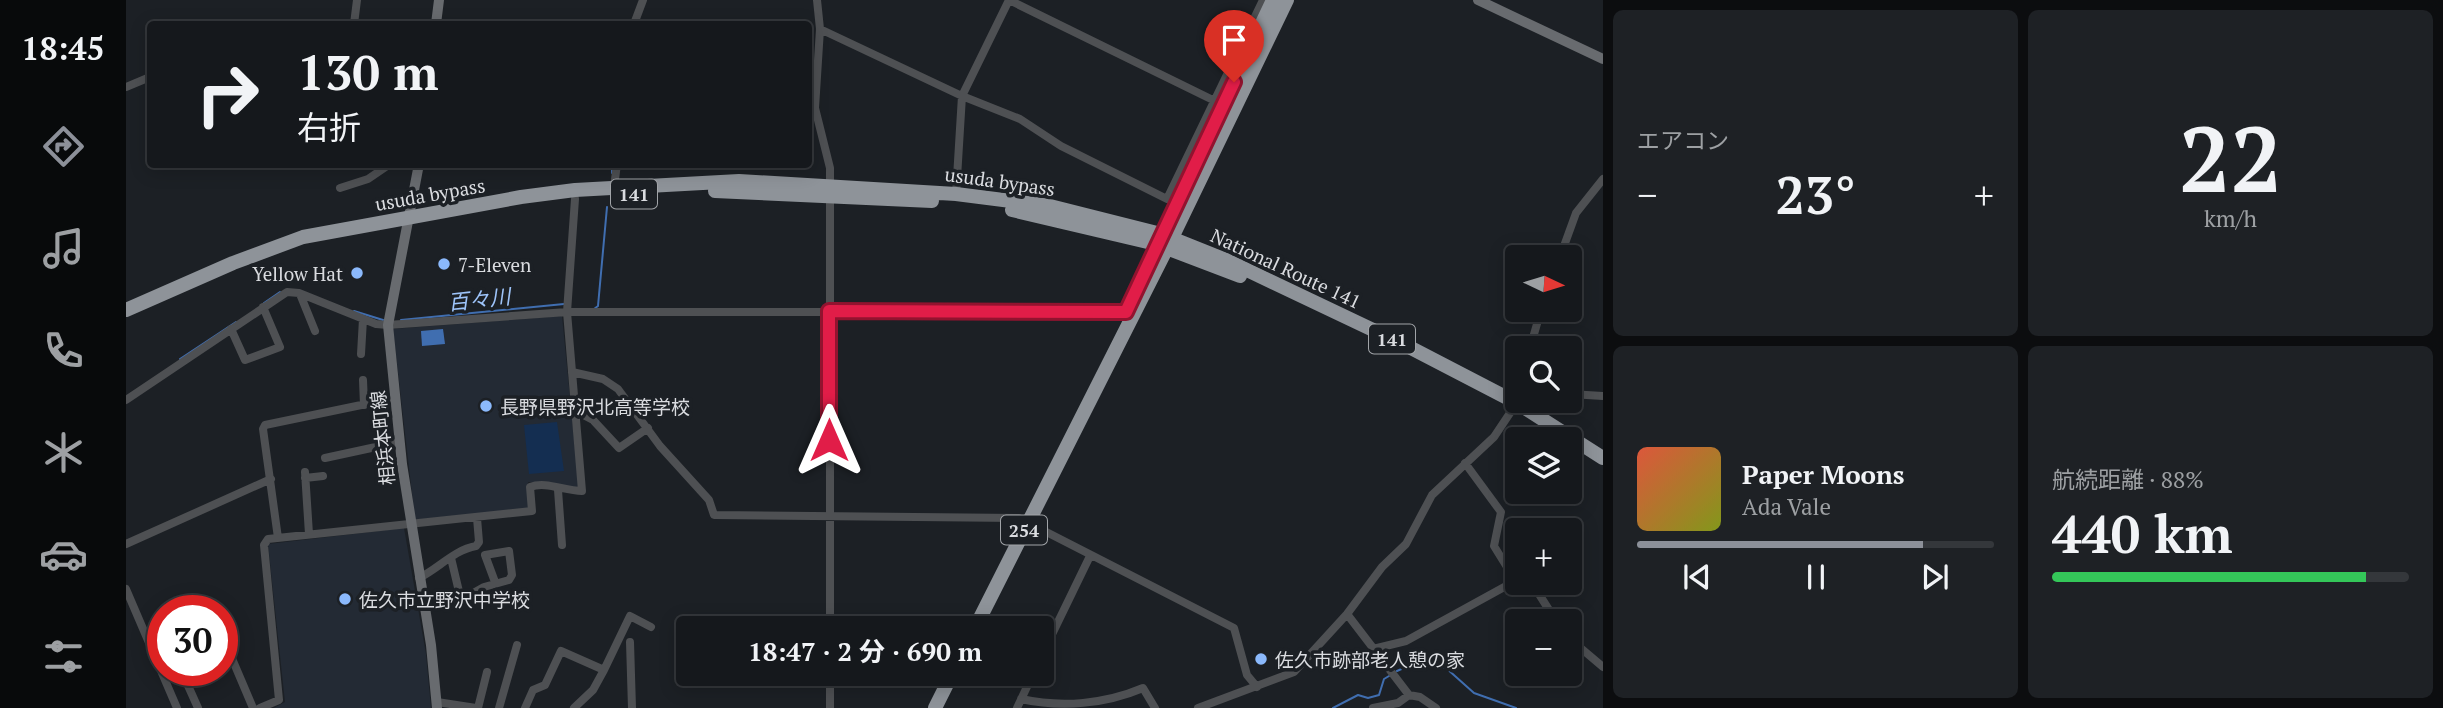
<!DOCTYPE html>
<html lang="ja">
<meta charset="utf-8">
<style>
:root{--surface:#15181c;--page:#1e2125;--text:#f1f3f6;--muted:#9da0a3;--line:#34373b;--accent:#8c9099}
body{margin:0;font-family:"PT Serif","Noto Sans JP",serif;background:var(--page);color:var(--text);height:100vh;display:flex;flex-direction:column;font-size:26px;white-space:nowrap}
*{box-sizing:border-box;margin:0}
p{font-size:23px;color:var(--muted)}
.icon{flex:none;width:38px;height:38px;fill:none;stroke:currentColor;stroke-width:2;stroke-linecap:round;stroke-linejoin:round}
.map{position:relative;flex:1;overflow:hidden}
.panel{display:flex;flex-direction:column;gap:10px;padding:10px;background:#0c0d0f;width:840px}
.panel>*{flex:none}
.top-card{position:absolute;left:21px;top:21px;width:665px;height:147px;border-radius:7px;box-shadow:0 4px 18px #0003,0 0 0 2px var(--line);background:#15181c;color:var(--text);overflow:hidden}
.needle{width:46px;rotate:94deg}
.fabs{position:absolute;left:1379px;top:245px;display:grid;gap:14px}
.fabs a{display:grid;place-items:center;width:77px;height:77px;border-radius:7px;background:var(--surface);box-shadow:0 4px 18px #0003,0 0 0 2px var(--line);font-size:35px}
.speed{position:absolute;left:21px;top:595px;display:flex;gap:14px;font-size:35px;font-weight:700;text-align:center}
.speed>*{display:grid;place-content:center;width:91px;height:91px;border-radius:50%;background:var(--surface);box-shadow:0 4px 18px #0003,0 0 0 2px var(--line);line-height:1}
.speed .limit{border:10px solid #d22;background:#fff;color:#111}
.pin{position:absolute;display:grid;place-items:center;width:60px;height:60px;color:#fff;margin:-72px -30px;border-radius:50% 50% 50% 0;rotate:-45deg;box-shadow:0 0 7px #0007}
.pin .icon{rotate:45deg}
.me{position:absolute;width:77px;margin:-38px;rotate:0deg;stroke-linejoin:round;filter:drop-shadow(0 0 5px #0008)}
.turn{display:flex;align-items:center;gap:24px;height:147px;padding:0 35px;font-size:32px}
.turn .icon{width:91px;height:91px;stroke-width:2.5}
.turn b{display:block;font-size:49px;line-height:60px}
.big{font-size:52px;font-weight:700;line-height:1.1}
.panel .card{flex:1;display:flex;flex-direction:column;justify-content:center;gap:10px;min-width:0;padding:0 24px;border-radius:10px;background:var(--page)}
.panel .dial{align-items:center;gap:0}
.dial b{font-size:91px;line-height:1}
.song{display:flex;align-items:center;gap:21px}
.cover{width:84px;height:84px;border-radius:10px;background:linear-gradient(135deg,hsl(10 70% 55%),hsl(70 70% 35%))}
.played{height:7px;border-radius:4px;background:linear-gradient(90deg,var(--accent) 80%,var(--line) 80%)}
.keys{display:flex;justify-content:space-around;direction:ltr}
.heat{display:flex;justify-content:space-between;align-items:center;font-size:38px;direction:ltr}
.charge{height:10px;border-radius:5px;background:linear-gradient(90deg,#34c759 88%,var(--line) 0)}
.panel .tiles{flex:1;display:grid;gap:10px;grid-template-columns:repeat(2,1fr)}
.trip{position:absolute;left:550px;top:616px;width:378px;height:70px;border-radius:7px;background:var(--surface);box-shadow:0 4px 18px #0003,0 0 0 2px var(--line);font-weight:700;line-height:70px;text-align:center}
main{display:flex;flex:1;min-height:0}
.tab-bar{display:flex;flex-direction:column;width:126px;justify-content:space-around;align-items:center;background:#080a0b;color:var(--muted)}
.tab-bar .icon{width:49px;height:49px}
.tab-bar .active{color:var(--accent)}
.tab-bar b{font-size:32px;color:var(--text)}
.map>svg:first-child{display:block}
.built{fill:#232a34}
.green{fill:#142e51}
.water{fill:#406eb0}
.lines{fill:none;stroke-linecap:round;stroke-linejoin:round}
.stream{stroke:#406eb0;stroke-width:2}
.street{stroke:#4e5053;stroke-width:8}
.secondary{stroke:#686b6f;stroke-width:10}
.highway{stroke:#8e9399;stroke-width:14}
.route-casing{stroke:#92132f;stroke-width:18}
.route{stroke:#e11d48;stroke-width:12}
.poi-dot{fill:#8bb9fc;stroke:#1c2025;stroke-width:2.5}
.labels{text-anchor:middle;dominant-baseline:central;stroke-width:7;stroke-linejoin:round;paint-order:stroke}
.shield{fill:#1c2025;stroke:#a1a4a8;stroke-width:2}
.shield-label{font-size:18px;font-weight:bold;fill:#dadce0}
.street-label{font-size:19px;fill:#dadce0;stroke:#1c2025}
.poi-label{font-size:19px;fill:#dadce0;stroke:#1c2025;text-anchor:start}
.water-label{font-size:21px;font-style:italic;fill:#9ec4fa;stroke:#1c2025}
</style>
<main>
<nav class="tab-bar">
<b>18:45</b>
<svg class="icon active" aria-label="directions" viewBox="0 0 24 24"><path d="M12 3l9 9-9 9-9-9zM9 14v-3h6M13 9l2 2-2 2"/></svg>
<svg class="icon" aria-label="music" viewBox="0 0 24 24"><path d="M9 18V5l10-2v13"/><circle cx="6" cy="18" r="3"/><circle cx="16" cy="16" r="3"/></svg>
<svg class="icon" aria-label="phone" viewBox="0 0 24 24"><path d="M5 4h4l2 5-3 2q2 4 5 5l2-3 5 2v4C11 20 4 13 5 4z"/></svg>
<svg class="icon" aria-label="climate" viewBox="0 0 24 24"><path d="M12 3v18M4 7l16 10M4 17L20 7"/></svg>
<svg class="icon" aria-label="car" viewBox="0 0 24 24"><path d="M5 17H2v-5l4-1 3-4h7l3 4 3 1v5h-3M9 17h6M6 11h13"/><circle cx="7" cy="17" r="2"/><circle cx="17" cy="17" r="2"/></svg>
<svg class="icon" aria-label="filters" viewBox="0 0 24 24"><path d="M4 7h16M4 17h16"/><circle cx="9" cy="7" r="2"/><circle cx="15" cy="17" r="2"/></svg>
</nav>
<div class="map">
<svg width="1477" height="708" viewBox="0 0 1477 708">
<rect width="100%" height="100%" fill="#1c2025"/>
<path class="built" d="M436,316L453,489L427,483L402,482L403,508L289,520L267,329Z
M278,528L300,654L305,708H148L159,702L142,544Z"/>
<path class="green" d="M431,422L438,471L403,474L398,425Z"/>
<path class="water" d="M317,329L319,344L296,346L295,331Z"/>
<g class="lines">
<path class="stream" d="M486,173V164
M138,303L154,292
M468,309L472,306L481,207
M228,311L257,320
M275,320L438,304
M54,359L110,322
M1271,671L1289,663L1320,668L1348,693L1390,708
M1207,708L1232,695L1242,698L1253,695L1258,679L1263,676"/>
<path class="street" d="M691,0L694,29L689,108L704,168V628
M883,0L1091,102
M228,24L231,0
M508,24L517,0
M694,29L836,96L894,119L935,146L1041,199L1137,0
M0,87L24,77
M488,187L491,164
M214,188L242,179L264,164
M830,194L836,96L883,0
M1434,257L1450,213L1477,179
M174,294L189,331
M105,329L119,360L154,347L137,307
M1404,348L1415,310
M235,354L237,319
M446,372L477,379L492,389L534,446L583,500L588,515L893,518L1108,628L1121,675L1131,687
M237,380L238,405
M1444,394L1477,396
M0,400L161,292L173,293L250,324L262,325L441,312H1000
M448,410L467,420L493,448L522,428
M199,458L273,442
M1339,463L1375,512L1368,546L1389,580
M179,472L183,534
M179,478L197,476
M432,490L436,545
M152,538L137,429L139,425L269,398
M0,544L145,479
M325,558L335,600
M293,578C313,568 328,550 350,546L353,542L351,518
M1406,583L1430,621
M0,589L51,708
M298,607L335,600L358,587L383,580L386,575L383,551L359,555L369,582
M1221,614L1283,695L1294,697L1310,708
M96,635L127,708
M1444,639L1477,667
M504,642L506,708
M1247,649L1280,641L1391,580
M915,657L964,556
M55,670L72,708
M478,670L504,616L525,627
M895,699C936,708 979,704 1017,688L1029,708
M311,702L350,708
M134,708L153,700L138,545L142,539L406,511L404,487C420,481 438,491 456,491L441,312L449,199
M352,708L361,672
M373,708L391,645
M399,708L407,690L419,685L435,651L478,670L467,690L448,708
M704,708V674
M891,708L907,674
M1072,708L1168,672L1221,614L1256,567L1280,544L1306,495L1368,437L1392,401
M1247,708L1272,703L1283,695"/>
<path class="secondary" d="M1352,0L1477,59
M310,24L313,0
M293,164L262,325L276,464L305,645L311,708"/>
<path class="highway" d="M589,191L806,201
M886,210L1030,244L1114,276
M1008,293L1147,0
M0,310L107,263L177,237L395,197L449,190L613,181L830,194L924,206L1035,234L1100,260L1285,348L1391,403L1477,458
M849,628L1041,248L1161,0
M809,708L826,674"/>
</g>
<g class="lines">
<g class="route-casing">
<path id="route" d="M703,440V311L1000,312L1108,82"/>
</g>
<use href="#route" class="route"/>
</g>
<g class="poi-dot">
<circle cx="318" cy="264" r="7"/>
<circle cx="231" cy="273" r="7"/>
<circle cx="360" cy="406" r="7"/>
<circle cx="219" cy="599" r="7"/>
<circle cx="1135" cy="659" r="7"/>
</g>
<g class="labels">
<g class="shield">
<rect x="485" y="179.5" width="46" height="29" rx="5"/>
<rect x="1243" y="324.5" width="46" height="29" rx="5"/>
<rect x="875" y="515.5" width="46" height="29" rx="5"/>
</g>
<g class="shield-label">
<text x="508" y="194">141</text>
<text x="1266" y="339">141</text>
<text x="898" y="530">254</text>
</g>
<g class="street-label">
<text transform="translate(874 181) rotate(8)">usuda bypass</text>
<text transform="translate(304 194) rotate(-10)">usuda bypass</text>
<text transform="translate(1160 268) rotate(25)">National Route 141</text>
<text transform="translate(256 438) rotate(-96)">相浜本町線</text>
</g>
<g class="poi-label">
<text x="332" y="264">7-Eleven</text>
<text x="217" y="273" text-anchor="end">Yellow Hat</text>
<text x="374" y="406">長野県野沢北高等学校</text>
<text x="233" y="599">佐久市立野沢中学校</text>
<text x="1149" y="659">佐久市跡部老人憩の家</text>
</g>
<g class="water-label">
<text transform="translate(353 299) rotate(-6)">百々川</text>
</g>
</g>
</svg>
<div class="fabs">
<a><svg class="needle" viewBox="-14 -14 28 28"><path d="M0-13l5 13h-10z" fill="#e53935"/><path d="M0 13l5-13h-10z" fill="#9da0a3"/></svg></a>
<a><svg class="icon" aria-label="search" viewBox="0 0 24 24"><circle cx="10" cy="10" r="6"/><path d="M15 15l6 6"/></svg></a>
<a><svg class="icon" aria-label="layers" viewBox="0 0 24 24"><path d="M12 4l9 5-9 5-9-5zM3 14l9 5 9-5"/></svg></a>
<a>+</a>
<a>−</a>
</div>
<div class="speed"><div class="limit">30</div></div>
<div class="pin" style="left:1108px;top:82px;background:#d93025"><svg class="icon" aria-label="arrive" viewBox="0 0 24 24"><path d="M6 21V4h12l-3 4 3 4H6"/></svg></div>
<svg class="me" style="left:703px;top:440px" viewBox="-20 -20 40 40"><path d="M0-17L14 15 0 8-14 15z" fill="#e11d48" stroke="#fff" stroke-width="4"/></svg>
<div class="trip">18:47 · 2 分 · 690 m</div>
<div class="top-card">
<div class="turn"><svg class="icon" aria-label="right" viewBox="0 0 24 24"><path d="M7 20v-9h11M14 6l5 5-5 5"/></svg><div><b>130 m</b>右折</div></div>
</div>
</div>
<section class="panel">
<div class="tiles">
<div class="card"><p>エアコン</p>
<div class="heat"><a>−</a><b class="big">23°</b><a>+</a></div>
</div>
<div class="card dial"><b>22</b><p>km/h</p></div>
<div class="card">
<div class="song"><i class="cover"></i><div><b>Paper Moons</b><p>Ada Vale</p></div></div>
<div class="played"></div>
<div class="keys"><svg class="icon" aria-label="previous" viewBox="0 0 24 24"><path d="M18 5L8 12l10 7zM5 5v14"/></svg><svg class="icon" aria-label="pause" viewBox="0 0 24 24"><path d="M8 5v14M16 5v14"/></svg><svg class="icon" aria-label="next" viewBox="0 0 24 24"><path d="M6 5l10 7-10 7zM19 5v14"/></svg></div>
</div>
<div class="card"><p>航続距離 · 88%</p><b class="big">440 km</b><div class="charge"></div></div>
</div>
</section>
</main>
